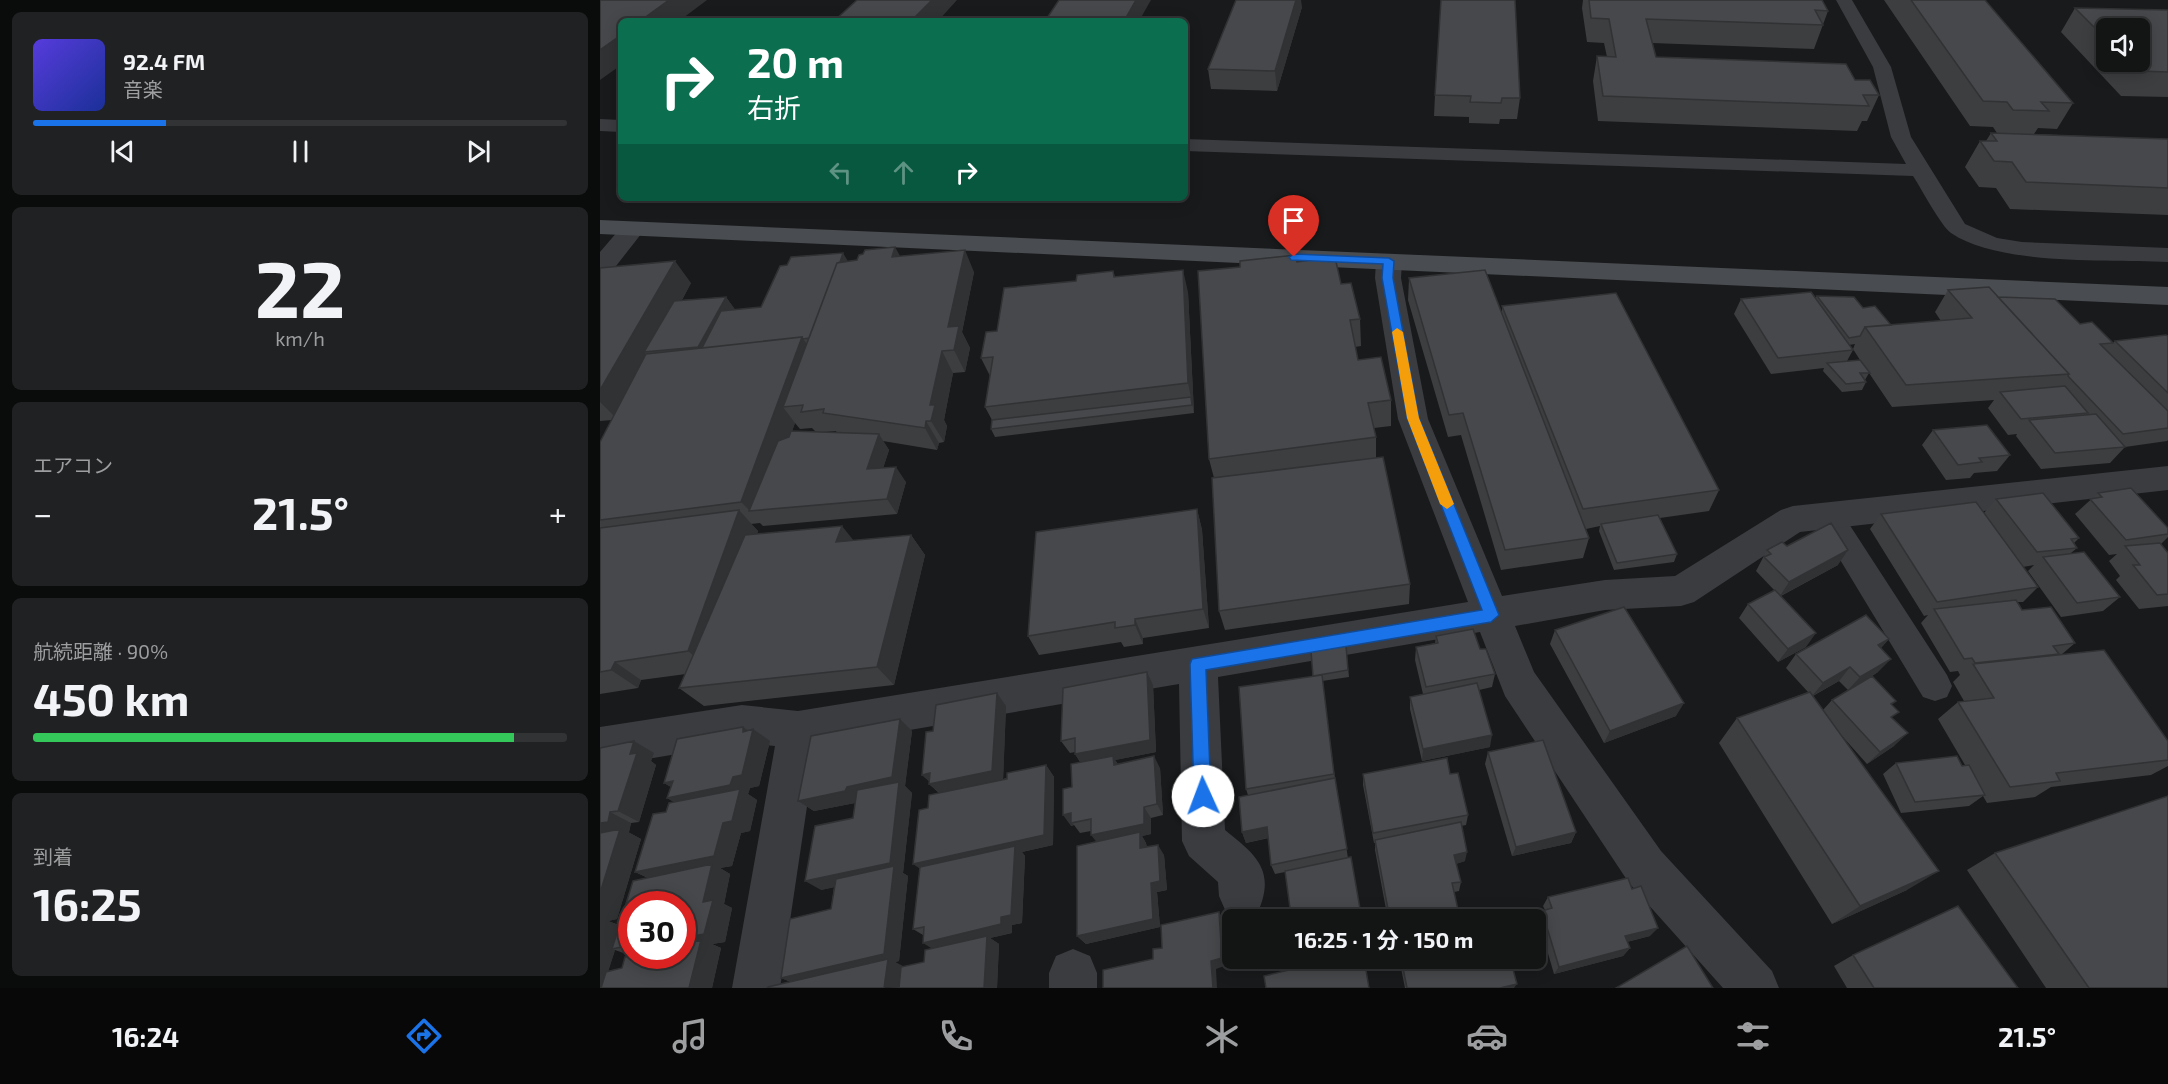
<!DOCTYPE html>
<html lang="ja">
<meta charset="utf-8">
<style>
:root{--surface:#131414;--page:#202122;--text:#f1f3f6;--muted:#9d9ea0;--line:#323334;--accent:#1a73e8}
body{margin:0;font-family:"Exo 2","Noto Sans JP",sans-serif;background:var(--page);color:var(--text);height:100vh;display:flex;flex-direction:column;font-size:22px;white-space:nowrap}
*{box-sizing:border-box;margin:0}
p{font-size:20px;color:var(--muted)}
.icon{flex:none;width:33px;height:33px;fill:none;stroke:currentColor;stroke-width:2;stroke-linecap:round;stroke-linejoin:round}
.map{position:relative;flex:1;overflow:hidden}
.panel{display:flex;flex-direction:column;gap:12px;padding:12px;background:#0a0b0b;width:600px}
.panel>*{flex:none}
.hud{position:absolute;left:18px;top:18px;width:570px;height:183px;border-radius:9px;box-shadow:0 3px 15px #0003,0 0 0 2px var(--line);background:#0b6e4f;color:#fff;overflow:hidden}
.tools{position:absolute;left:1496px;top:18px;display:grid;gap:12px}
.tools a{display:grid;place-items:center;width:54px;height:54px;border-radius:9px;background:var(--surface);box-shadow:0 3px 15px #0003,0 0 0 2px var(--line);font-size:30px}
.speed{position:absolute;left:18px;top:891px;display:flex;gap:12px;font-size:30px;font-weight:700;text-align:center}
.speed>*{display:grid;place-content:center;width:78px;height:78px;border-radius:50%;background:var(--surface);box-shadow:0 3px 15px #0003,0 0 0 2px var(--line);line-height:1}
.speed .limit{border:9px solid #d22;background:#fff;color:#111}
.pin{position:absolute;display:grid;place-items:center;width:51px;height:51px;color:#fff;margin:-62px -26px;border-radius:50% 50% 50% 0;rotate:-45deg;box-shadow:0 0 6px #0007}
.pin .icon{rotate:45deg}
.me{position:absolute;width:66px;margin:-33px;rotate:358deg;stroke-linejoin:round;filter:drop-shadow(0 0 4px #0008)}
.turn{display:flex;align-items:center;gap:21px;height:126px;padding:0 30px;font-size:27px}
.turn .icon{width:78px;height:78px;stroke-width:2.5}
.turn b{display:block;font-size:42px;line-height:51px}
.lanes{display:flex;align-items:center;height:57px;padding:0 30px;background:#0003;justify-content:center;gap:30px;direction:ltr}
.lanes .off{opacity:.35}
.big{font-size:45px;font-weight:700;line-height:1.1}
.panel .tile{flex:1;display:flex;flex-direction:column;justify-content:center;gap:9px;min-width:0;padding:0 21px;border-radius:9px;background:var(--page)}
.panel .dial{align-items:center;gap:0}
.dial b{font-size:78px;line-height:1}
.song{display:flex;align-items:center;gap:18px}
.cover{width:72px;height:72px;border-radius:9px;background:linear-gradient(135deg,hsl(250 70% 55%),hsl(230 70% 35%))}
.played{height:6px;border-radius:3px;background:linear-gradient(90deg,var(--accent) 25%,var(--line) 25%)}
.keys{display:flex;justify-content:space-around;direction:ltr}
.heat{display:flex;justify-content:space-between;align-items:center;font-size:33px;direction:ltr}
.charge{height:9px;border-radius:4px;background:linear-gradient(90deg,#34c759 90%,var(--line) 0)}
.trip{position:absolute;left:622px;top:909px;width:324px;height:60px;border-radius:9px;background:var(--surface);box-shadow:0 3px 15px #0003,0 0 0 2px var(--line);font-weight:700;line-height:60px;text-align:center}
.menu{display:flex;height:96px;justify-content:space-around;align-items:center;background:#080808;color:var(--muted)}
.menu .icon{width:42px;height:42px}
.menu .selected{color:var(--accent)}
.menu b{font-size:27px;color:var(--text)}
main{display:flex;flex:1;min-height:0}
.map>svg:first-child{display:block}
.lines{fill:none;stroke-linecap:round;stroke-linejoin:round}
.lane{fill:#3a3c40;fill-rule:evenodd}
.street{fill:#3a3c40;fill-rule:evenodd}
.secondary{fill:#494c50;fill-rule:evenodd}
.wall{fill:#3c3e40;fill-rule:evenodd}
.shaded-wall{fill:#313234}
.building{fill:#46484b;stroke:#313234;stroke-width:1.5}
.route{fill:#1a73e8;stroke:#114b97;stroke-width:1.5}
.slow{fill:#f59e0b}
</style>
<main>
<section class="panel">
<div class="tile">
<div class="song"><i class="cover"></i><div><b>92.4 FM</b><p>音楽</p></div></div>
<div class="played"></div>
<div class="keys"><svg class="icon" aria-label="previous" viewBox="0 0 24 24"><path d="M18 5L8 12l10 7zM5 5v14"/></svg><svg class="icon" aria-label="pause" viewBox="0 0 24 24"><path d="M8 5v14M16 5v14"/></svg><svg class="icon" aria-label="next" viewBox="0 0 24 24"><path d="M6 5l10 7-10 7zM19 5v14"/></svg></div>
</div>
<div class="tile dial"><b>22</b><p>km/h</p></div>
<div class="tile"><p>エアコン</p>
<div class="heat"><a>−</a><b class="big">21.5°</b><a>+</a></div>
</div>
<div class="tile"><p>航続距離 · 90%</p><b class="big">450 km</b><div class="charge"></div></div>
<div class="tile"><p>到着</p><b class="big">16:25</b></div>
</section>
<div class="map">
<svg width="1568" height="988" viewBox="0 0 1568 988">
<rect width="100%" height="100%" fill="#191a1b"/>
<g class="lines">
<path class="lane" d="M1236,0H1252L1291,67L1311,137L1365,224L1397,238L1422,242L1568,248V262C1509,259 1399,266 1351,233C1341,226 1321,188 1313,176L585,151V139L1306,164L1291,137L1273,67Z
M0,119L21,120V132L0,131Z
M1228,503L1238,507L1347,675L1352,686L1347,697L1335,701L1323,697L1213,515L1218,507Z"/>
<path class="street" d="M33,222L42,224L45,229L9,275L0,277V252L24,224Z
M789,254L798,256L802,262L801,278L828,419L902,596L1005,580L1075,576L1181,510L1193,506L1568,466V490L1200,532L1094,602L1081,606L1005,610L915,626L934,672L1061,851L1172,971L1179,988H1123L1029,883L905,696L880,632L618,677L625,830C656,855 676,870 658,912L642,919L626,912L619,896L618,882L589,856L582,841L579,684L216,746L180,988H132L175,746L142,743L0,767V727L142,705L198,711L868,602L798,419L775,278L776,262L780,256Z
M473,949L490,956L497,973V988H449V973L456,956Z"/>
<path class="secondary" d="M0,220L1568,287V305L0,234Z"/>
</g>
<path class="wall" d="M983,0H1222L1228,11L1214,49L1052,43L1056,57L1255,80L1279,95L1267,121H1262L1257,131L998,121L993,81L997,56L1007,57L1004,43L987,42L982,8Z
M1284,0H1385L1473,103L1457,129L1438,128L1434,134L1568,139V215L1410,209L1396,188L1379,187L1365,167L1380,141H1386L1391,133H1397L1393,127L1370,126Z
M702,7L677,91L611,89L608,69Z
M1475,8L1568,10V97L1521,96L1461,32ZM1506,28L1539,62H1506Z
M835,95L920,98L917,119H900L899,124L869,123V117L834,116Z
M301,256L374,272L362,332L370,348L365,372L353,373L344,420L347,426L344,442L339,443L337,450L283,441L289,450L283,468L306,482L297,514L163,526L160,523L151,524L158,531L157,534L254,541L311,535L325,555L294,685L104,706L79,688L86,674L41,680L38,688L0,694V442L12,420L0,421V268L91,283L82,300L126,297L135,310L161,307L248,261ZM195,423L200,429L212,428L216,432L192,431ZM236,431L237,433L224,432Z
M697,262L741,284L760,319L761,346L755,347L758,360L791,400V426L774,428L776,437V458L810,584L809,604L625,630L619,611L614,478L609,459L640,267Z
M513,271L515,277L588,292L594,413L395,437L391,429L392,420L385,407L390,376L381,358L397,331L476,281Z
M809,278L902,312V306L1119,490L1109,511L1060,518L1077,554L1074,562L1014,570L999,531L1000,526L986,529L989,538L983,558L901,570L861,435L848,437L808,300Z
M1348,290L1398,297L1480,324L1513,343L1515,341L1568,336V440L1567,441L1525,447L1510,463L1441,469L1416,436L1417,434L1408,435L1388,408L1394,400L1292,407L1269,373L1265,380L1266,382L1262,390L1242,392L1223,371L1224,368L1171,374L1134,314L1141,299L1215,298L1217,296L1263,308L1291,325L1341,321L1335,312ZM1255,344L1253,349L1260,360L1247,361L1253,350L1249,345Z
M1333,430L1410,455L1397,471L1374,473L1370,478L1346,480L1322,445Z
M1498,493L1568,528V537L1561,544L1568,553V606L1539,609L1516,580L1520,576L1509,561L1517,554L1509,555L1475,514Z
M1396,499L1479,538L1474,543L1477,548L1471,553L1520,597L1503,611L1461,617L1428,571L1434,565L1423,567L1438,587L1423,602H1417L1422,610L1475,643L1461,655L1568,741V766L1551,775L1451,787L1435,797L1387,803L1383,796L1369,806L1301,813L1283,774L1296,763L1365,765L1338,719L1358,702L1364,701L1353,682L1360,675L1358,671L1350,672L1321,623L1328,615L1324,616L1270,529L1281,514L1384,513Z
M597,509L602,530L609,628L543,638V644L524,647L521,642L439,655L428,636Z
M1187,546L1238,565L1181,596L1206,647L1178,662L1139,618L1148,604L1175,591L1156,571L1167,550Z
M955,630L1076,716L1004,743L950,644Z
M836,636L880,649L895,674L892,687L879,690L890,747L822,761L810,709V697L823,694L815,660L816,647L835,643Z
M1289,639L1281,648L1278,672L1272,676L1296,701L1291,705L1294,746L1267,764L1242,736L1307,890L1232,924L1119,743L1137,718L1208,692L1186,668L1196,654ZM1239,681L1248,690L1232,700L1223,710L1213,696Z
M746,646L749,677L722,681L735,778L748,858L690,908L685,872L675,874L671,865L669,838L646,843L642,832L648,795L646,789L713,677L711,651Z
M553,685L556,752L515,760L518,764L560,768L563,815L551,818V834L542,836L546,843L547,847L564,855L567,890L557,892L560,927L486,944L477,936L497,842L491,831L480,833L474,825L471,826L472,787L480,762L475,754V752L470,753L461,741Z
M397,693L406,706L403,779L446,765L454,777L453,845L422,852L425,856L422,923L412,925V933L390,938L399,944L397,988L191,982L181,978L231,909L234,887L221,890L253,818L255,803L214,811L198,801L300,719L312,731L305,786L312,793L303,873L308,876L299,961L295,962L302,967L324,962L332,948L323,935L313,929L328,808L339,793L329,784L330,782L322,775L333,731Z
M143,727L148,730L153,729L170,741L159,786L150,788L148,794L157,800L150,831L141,833L132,866L120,868L130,874L124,904L132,908L125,942L112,944L121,948L112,988H0V748L34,741L54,753L51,761L56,765L39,822L31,823L29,832H28L41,839L17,919L8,921L19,925L33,881L48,878L35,872L53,814L66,812L69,803L74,802L67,798L71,787L64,783L77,739ZM32,904H82V956H32ZM15,950L32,956L25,957L22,968L8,971Z
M888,752L976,832L971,843L912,856L885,764Z
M763,774H850L868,815L866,825L861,826L865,861L856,864L861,882L859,891L854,892L859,914L857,920H788L775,850V843H774L763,785Z
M1395,853L1568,988H1446L1367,870Z
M948,897L1050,936L1027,942L1030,948L1023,956L954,974L938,919L942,911L945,910L943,906Z
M1253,955L1418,988H1247L1234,966Z
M666,958H700L669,965Z
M799,958H910L914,988H805Z"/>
<path class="shaded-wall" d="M69,0H107L79,21H40Z
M332,0H357L338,21H311Z
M536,0H551L539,21H524Z
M696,0H701L702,7L677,91L675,71Z
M21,35V65L0,80V50Z
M295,247L307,268L292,257Z
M365,250L374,272L362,332L370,348L365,372L354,350L348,327Z
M243,253L252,268L209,338Z
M75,261L91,283L54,351L44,352L50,359L17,419L0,402V390Z
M583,270L588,292L594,413L588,383Z
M126,297L137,312L111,363L98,347Z
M202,337L217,359L183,407L195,423L165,510L150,511L141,502Z
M342,351L353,373L344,420L347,426L344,442L331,421L330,405Z
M326,421L339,443L337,450L325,428Z
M279,434L289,450L278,484L267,469Z
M296,467L306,482L297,514L287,499Z
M597,509L602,530L609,628L603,609Z
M139,510L158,531L111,670L88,651Z
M242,526L258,546L236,542Z
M311,535L325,555L294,685L277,667Z
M1248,550L1238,565L1180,596L1189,582Z
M535,619L543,638V644L535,625Z
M1216,633L1206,647L1178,662L1188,649Z
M1289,639L1277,652L1278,645Z
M1291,659L1278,672L1248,690L1260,677Z
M15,662L41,680L38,688L11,670Z
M1250,667L1239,681L1212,696L1223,683Z
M547,672L553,685L556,752L515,760L520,768L514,765L483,766L475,754Z
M397,693L406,706L403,783L342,795L329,784H332L322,775Z
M1084,703L1076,716L1004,743L1010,731Z
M300,719L312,731L305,786L312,793L303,873L308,876L299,961L295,962L303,966L300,988L199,985L181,978L293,875L221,890L205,881L290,863L260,802L214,811L198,801L247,787Z
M143,727L152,733L153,729L170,741L159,786L150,788L148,794L157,800L150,831L141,833L132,866L120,868L130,874L124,904L132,908L125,942L112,944L121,948L112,988H89L82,951V938L56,881L35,872L123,823L87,809L67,798L143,732Z
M1308,733L1294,746L1267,764L1280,752Z
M892,735L890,747L822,761L823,749Z
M34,741L54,753L51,761L56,765L39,822L18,811L30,754Z
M554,756L560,768L563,815L557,804Z
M446,765L454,777L453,845L422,852L425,856L422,923L412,925V933L390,938L399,944L397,988H384L336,951L323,943L401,924L313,864Z
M73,781L83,794L64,783Z
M544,807L551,818V834L542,836L546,843L547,858L540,848L499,845L491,835Z
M10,812L31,823L29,832H28L41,839L17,919L8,921L21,926L12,949L15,950L3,988H0V823Z
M471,813V823L474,825L471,826L463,815Z
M667,827L671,837L646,843L642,832Z
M976,832L971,843L912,856L916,847Z
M558,845L564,855L567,890L557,892L560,927L486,944L477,936L551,883Z
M867,852L865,861L852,865L854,855Z
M1339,871L1307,890L1232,924L1260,906Z
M619,912L624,921L627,965L616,969L617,988H613L611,961Z
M1058,928L1050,936L1018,944L1025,936Z
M1030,948L1023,956L954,974L959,967Z
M917,984L914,988H900Z"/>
<path class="building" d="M0,0H69L40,21H21V35L0,50Z
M257,0H332L311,21H234Z
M459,0H536L524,21H445Z
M636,0H696L675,71L608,69Z
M841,0H915L920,98H902L901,103L870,102L871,96L835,95Z
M989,0H1222L1228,11L1215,10L1223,25L1046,19L1056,57L1246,64L1255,80H1270L1279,95H1263L1269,106L1003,96L997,56L1016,57L1009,19L991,18Z
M1311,0H1385L1473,103L1441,102L1449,111L1413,110L1407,102L1383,101Z
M1475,8L1568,10V72L1538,71L1529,62H1539V28H1506V39Z
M1391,133L1568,139V188L1426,182L1412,162L1394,161L1380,141H1397Z
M295,247L292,257L365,250L348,327L359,326L354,350L342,351L330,405H335L331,421H326L325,428L223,413L224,409L201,412L203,405L183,407L237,263L257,260L259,255L263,254L265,250Z
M243,253L240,262L237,263L209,338L203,339L202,337L102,348L121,311L161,307L180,266L187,265L191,257Z
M696,255L697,262L735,257L741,284L751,283L760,319L750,320L758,360L781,357L791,400L768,403L776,437L609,459L598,271L640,267V261Z
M75,261L0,390V268Z
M583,270L588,383L385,407L393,357L381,358L386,332L397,331L404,288L476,281L477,275L513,271L514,277Z
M885,270L989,538L905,550L863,413L849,415L809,278Z
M1389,287L1469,374L1306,385L1265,327L1372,318L1348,290Z
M1211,292L1253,350L1178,358L1141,299Z
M1016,293L1119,490L983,509L902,306Z
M1217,296L1254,297L1263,308L1275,306L1291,325L1265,327L1260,336L1249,338Z
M126,297L98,347L44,352L74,301Z
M1398,297L1455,299L1480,324L1492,322L1513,343L1500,344L1568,411V428L1523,434L1468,376L1469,374Z
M1566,335L1568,336V393L1515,341Z
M202,337L141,502L0,520V442L46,354Z
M1260,360L1270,373H1260L1266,382L1246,384L1227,363Z
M1465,386L1488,413L1421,419L1400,392Z
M591,397L592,405L391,429L392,420Z
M1496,414L1525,447L1455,453L1429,420Z
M1387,425L1410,455L1379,458L1382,462L1358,465L1333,430Z
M191,431L279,434L267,469L296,467L287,499L149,511L178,441L189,437Z
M783,457L810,584L619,611L612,478Z
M1531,488L1568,528V534L1526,540L1490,499L1502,497L1498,493Z
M1443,493L1479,538L1471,539L1477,548L1437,552L1396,499Z
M1376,502L1438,587L1337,602L1281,514Z
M597,509L603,609L535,619V625L515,628V622L428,636L436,532Z
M139,510L88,651L15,662L11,670L0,672V528Z
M1058,515L1077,554L1017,563L1001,524Z
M1231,523L1248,550L1189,582L1164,557L1171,554L1167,550L1182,542L1187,546Z
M242,526L236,542L311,535L277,667L79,688L145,535Z
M1560,543L1568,553V594L1557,595L1533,565H1540L1525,546Z
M1484,552L1520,597L1477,603L1443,557Z
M1175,590L1216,633L1188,649L1148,604Z
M1416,600L1422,610L1451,607L1475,643L1453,646L1459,654L1375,663L1372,658L1364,659L1334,609Z
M1024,607L1084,703L1010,731L955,630Z
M1266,615L1289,639L1278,645L1291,659L1260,677L1250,667L1223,683L1196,654Z
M873,629L880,649H886L895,674L826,687L816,647L838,643L836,636Z
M746,646L748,670L713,676L711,651Z
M1504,650L1568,741V760L1456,773L1460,781L1410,787L1358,702L1394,698L1373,664Z
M547,672L550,740L475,754V738L461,741L463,688Z
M722,675L734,774L646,789L639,687Z
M1272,676L1296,701L1291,704L1299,712L1291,717L1308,733L1280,752L1232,700Z
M877,683L892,735L823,749L810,697Z
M1210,692L1339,871L1260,906L1137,718Z
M397,693L392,771L329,784L330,773L322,775L326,732L333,731L336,705Z
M300,719L292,777L247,787L245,791L198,801L211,736Z
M143,727V732L153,729L142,775L133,777L130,785L67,798L73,781L64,783L77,739Z
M943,740L976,832L916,847L888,752Z
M34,741L30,754L37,753L18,811L10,812L8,822L0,823V748Z
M513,756L514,765L554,756L557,804L544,807V824L491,835V819L471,823V813L463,815V789L472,787L471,764Z
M1357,756L1362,766L1369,765L1385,795L1315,802L1296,763Z
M847,758L850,774L858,773L868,815L773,833L763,774Z
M446,765L444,835L313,864L319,810L328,808L329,795L407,779V773Z
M735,778L747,849L671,865L667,827L642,832L639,797Z
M299,782L290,863L205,881L215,826L253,818L257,790Z
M140,789L132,821L123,823L114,856L35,872L53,814L66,812L69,803Z
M1568,796V988H1489L1395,853Z
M861,822L867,852L854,855L861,882L852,883L859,914L835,920H790L775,840Z
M20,829L0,893V833Z
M540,832V848L558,845L560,881L551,883L553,919L477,936V846Z
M415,846L411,915L401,917V924L323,943L324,927L313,929L320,867Z
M751,857L762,920H662L661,914L690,908L685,871Z
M112,864L103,902L113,900L104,934L82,938V904H32V949L30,950L31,945L12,949L33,881Z
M294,866L284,954L181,978L190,919L231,909L236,879Z
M1028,878L1032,889L1041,886L1058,928L1025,936L1030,948L959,967L942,911L952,908L948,897Z
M1358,906L1418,988H1274L1253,955Z
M619,912L622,958L611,961L613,988H503V970L553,959V949L562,948L561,925Z
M880,915L881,920H863Z
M387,936L384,988H299L301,967L324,962L325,950Z
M101,940L89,988H1L6,972L22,968L25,957L33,956H82V944Z
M1087,946L1113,988H1016Z
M701,958H764L769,988H666L664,976L702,967Z
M801,958H910L917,984L900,988H807Z
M288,959L284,988H167L168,987Z"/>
<path class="route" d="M694,254L789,258L794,261L793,278L819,418L899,615L891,622L606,670L611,796L609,802L603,805L596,802L594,796L590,664L592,659L882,610L807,418L782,278L783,264L691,260L689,257Z"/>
<path class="slow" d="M797,328L803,332L819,418L854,504L847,509L840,504L807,418L792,332Z"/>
</svg>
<div class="tools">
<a><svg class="icon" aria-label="sound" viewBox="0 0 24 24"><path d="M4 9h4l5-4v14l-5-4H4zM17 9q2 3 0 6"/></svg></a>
</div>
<div class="speed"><div class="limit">30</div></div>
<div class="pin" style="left:694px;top:257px;background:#d93025"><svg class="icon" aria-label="arrive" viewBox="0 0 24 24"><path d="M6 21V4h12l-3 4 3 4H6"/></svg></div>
<svg class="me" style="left:603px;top:796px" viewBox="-20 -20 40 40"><circle r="19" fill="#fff"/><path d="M0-13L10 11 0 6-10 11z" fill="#1a73e8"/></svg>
<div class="trip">16:25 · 1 分 · 150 m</div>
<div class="hud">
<div class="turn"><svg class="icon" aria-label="right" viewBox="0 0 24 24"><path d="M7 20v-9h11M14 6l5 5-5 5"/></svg><div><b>20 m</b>右折</div></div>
<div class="lanes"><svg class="icon off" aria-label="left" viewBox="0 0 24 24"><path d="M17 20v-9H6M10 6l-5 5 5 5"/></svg><svg class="icon off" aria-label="ahead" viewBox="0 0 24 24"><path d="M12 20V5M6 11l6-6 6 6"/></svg><svg class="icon" aria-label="right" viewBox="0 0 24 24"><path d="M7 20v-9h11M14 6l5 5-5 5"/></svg></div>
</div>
</div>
</main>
<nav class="menu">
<b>16:24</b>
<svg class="icon selected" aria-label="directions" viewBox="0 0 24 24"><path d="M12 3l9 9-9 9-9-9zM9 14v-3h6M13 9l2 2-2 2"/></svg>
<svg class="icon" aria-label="music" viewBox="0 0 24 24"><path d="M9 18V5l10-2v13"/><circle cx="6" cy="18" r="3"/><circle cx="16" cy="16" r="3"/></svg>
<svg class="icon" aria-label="phone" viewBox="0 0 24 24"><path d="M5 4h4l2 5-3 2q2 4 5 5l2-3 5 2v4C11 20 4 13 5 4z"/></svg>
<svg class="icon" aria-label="climate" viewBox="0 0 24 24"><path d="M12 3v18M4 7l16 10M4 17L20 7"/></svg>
<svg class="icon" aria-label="car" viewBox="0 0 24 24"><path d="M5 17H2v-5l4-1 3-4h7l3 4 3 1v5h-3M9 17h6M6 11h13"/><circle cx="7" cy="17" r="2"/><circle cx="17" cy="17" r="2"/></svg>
<svg class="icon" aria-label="filters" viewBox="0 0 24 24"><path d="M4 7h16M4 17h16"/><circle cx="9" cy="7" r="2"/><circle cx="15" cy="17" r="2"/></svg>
<b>21.5°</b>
</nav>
